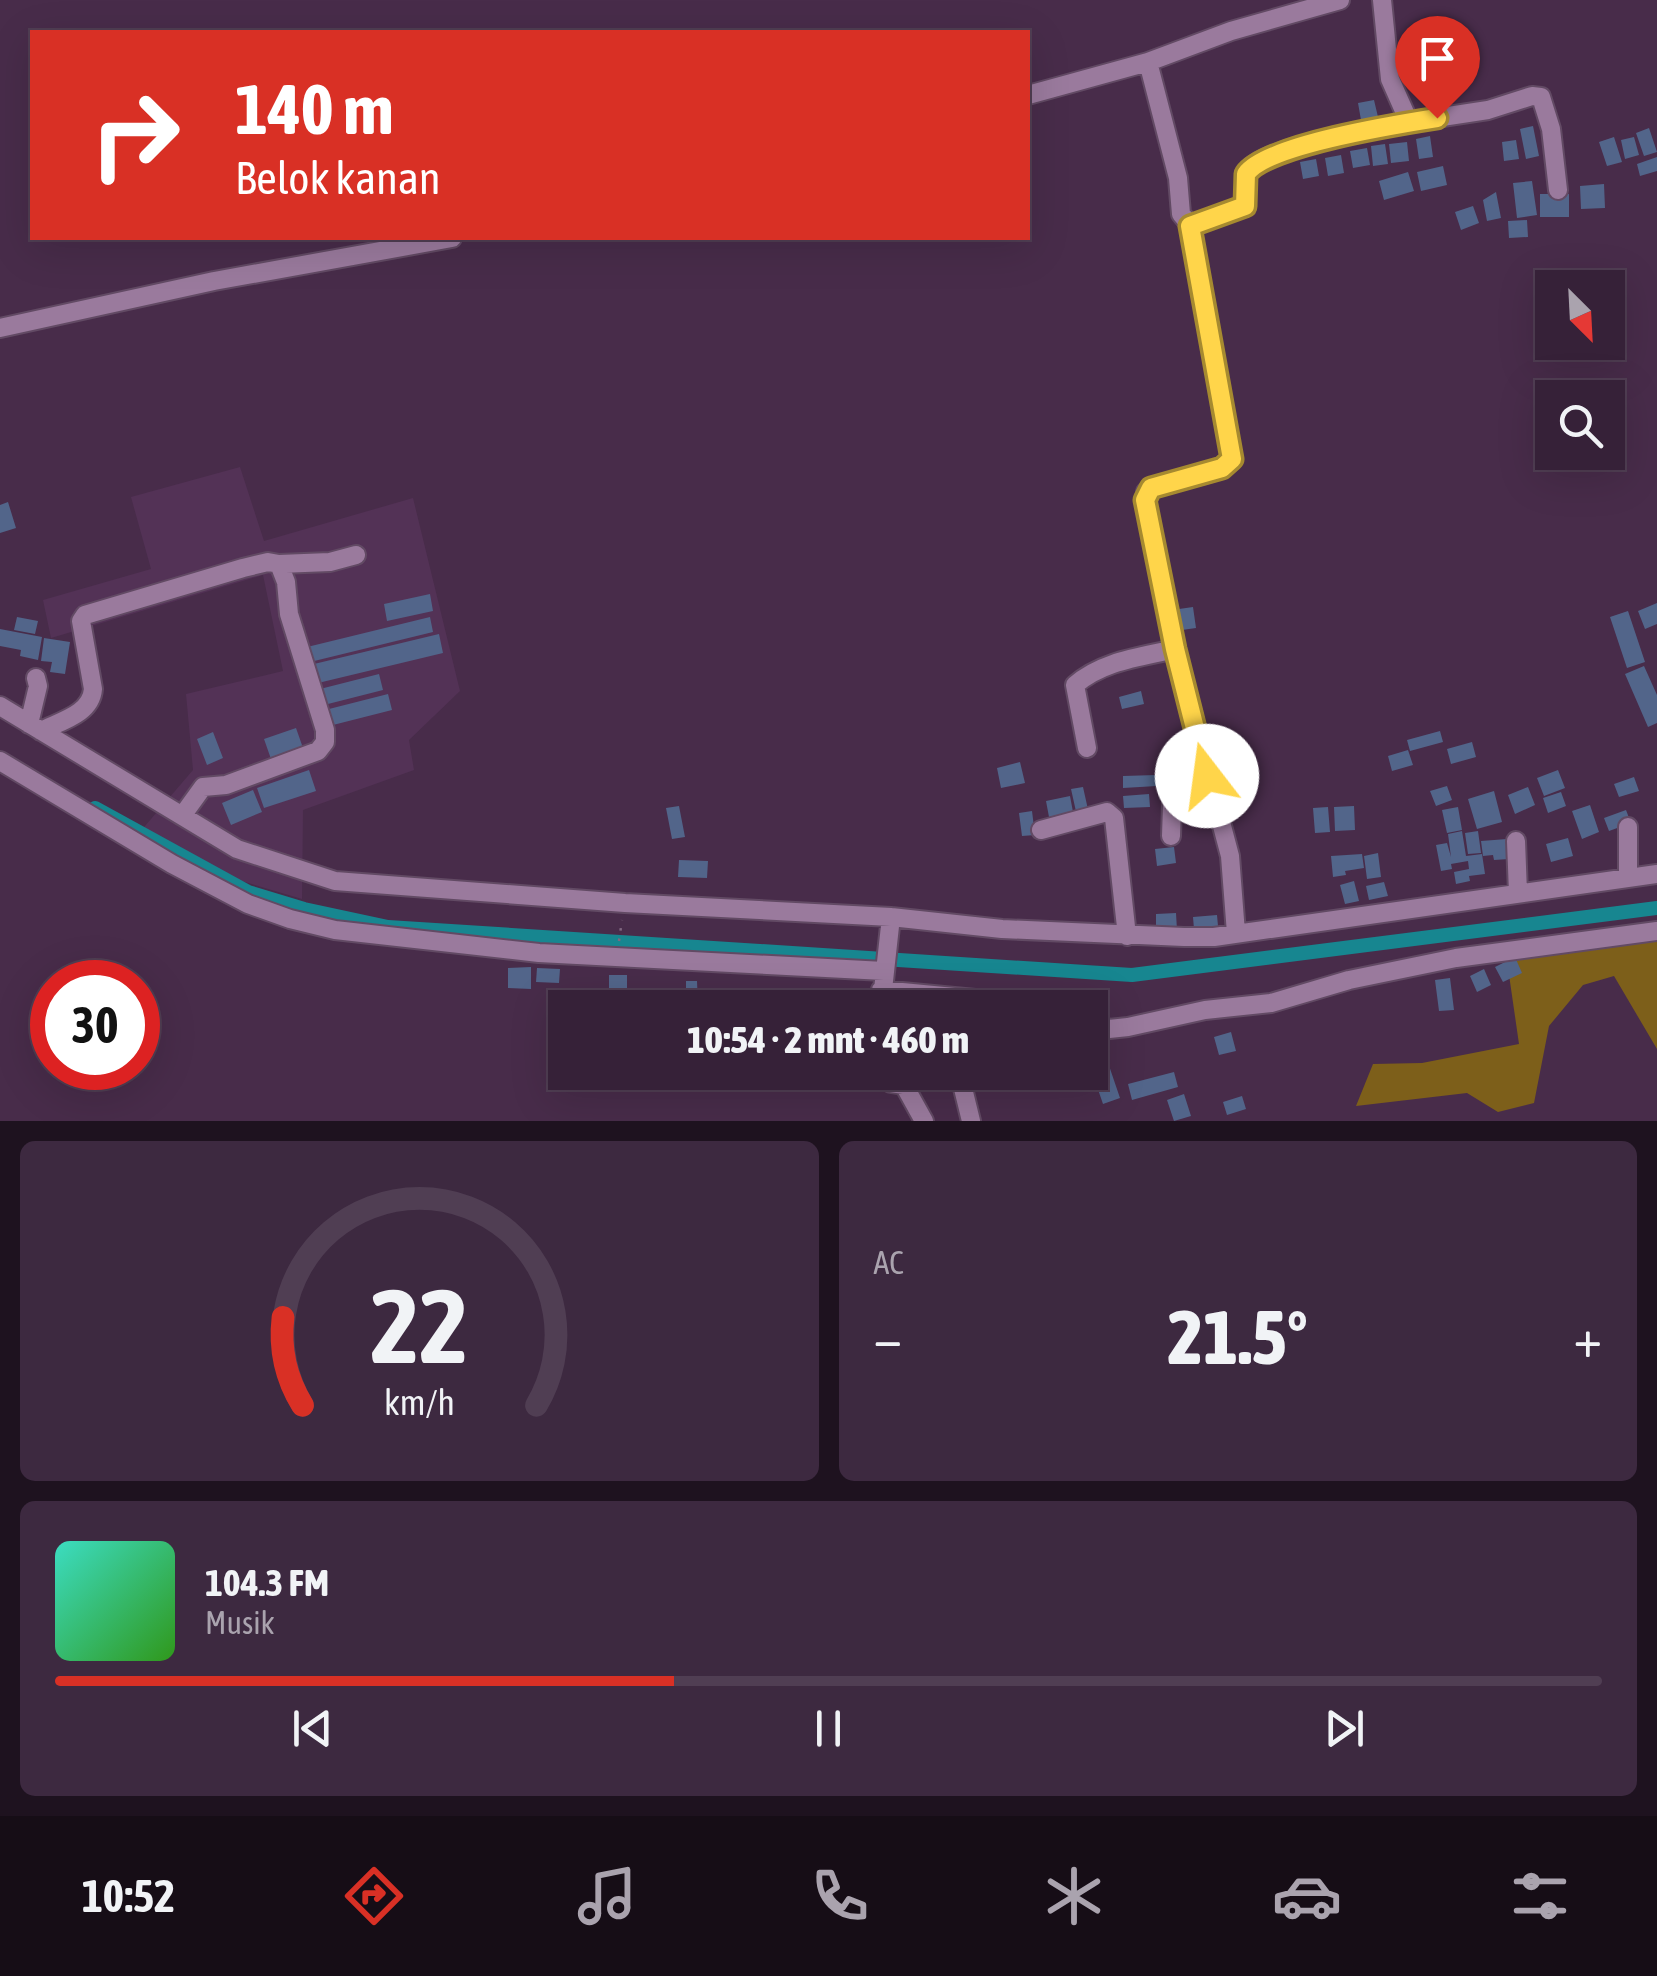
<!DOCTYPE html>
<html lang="id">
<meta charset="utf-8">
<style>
:root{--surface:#362138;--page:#3d2940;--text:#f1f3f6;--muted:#aaa3ae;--line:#503e53;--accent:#d93025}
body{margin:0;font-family:"Asap Condensed",sans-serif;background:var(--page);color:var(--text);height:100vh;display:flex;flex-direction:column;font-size:38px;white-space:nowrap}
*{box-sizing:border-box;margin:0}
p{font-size:32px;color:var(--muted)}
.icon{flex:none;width:55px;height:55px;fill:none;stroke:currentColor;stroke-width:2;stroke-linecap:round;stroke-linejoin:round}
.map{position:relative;height:1121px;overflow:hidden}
.drawer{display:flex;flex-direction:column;gap:20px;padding:20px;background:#1e121f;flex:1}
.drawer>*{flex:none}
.hud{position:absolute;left:30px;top:30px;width:1000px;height:210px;border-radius:0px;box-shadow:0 10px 40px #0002,0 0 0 2px var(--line);background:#d93025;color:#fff;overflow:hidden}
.needle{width:65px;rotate:156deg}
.buttons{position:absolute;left:1535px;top:270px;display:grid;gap:20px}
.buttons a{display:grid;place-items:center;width:90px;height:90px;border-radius:0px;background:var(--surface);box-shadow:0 10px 40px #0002,0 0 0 2px var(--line);font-size:50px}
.speed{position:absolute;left:30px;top:960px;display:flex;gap:20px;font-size:50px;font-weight:700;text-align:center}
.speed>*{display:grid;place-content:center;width:130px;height:130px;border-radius:50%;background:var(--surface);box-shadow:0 10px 40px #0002,0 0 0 2px var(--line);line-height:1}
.speed .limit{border:15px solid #d22;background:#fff;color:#111}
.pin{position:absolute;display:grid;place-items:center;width:85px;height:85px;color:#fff;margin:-102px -42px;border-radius:50% 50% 50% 0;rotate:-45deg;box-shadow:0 0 10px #0007}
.pin .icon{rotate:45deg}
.me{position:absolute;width:110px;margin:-55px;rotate:345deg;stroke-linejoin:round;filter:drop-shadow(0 0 8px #0008)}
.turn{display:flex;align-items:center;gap:35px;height:210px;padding:0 40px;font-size:45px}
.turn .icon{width:130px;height:130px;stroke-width:2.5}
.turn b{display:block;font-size:70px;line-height:85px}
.big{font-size:75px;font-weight:800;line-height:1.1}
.drawer .card{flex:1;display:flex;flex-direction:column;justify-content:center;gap:15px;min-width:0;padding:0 35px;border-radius:15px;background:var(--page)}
.drawer .dial{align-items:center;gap:0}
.dial svg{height:260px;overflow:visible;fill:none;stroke:var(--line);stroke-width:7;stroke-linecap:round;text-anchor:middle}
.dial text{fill:var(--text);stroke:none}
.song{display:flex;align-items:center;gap:30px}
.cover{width:120px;height:120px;border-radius:15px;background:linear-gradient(135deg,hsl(170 70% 55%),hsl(110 70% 35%))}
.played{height:10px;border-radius:5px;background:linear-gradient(90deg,var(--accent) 40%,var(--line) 40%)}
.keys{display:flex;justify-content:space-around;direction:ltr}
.heat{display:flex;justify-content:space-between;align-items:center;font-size:55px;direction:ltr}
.drawer .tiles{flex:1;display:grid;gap:20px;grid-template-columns:1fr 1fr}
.card:last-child{grid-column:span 2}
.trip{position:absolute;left:548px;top:990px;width:560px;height:100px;border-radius:0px;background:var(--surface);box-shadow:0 10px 40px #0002,0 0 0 2px var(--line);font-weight:800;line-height:100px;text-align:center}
.tabs{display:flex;height:160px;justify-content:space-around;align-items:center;background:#160d16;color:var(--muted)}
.tabs .icon{width:70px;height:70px}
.tabs .active{color:var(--accent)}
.tabs b{font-size:45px;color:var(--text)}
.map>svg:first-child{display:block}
.built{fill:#533256}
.forest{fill:#7d5f1a}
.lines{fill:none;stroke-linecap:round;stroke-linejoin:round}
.canal{stroke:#178690;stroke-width:14}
.building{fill:#52658a}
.minor-casing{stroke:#624a64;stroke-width:22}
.path{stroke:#806881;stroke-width:2.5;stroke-dasharray:2.5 8;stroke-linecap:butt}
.minor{stroke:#9a7a9d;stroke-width:18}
.route-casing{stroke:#a68a30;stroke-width:25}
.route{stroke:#ffd54a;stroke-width:18}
</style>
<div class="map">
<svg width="1657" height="1121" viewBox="0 0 1657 1121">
<rect width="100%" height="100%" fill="#482c4a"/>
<path class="built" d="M240,467L264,541L413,498L460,691L409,740L414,770L303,810L302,899L208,871L139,833L193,770L186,694L283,671L263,575L51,638L43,600L151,569L131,497Z"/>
<path class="forest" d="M1657,932V1049L1614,976L1583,985L1549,1026L1534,1103L1498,1112L1467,1093L1356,1106L1373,1064L1422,1063L1519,1044L1505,947Z"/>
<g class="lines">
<path class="canal" d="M95,808L248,892L304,909L388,927L1132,975L1657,908"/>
</g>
<path class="building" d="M1374,100L1378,117L1361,120L1358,103Z
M1533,126L1539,156L1526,159L1520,129Z
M1649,128L1657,152L1644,156L1636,133Z
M1430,136L1433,157L1419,159L1416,139Z
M1614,137L1622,162L1607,166L1599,142Z
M1634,137L1639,155L1625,159L1621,140Z
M1516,140L1519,159L1504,161L1502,142Z
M1407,142L1409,161L1391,163L1389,144Z
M1385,144L1388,164L1373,166L1371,146Z
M1367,148L1370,165L1353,168L1350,151Z
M1341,155L1344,173L1328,176L1325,158Z
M1657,157V171L1640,176L1637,164Z
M1316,159L1319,176L1303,179L1300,162Z
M1443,166L1447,185L1421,191L1417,172Z
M1408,172L1414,191L1384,200L1379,181Z
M1532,181L1537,215L1517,218L1513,183Z
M1604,184L1605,208L1581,209L1580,186Z
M1496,192L1501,218L1487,221L1483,200Z
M1540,194H1569V217H1540Z
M1473,206L1479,223L1461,230L1455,212Z
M1527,220L1528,237L1509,238L1508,221Z
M8,502L16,528L0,533V505Z
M430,594L433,611L387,621L384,604Z
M1657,603V624L1645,629L1638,611Z
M1193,607L1196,628L1182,630L1179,609Z
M1628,611L1645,662L1627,668L1610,617Z
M17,617L38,621L35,634L14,630Z
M430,617L433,632L306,663L303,648Z
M0,629L42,637L38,660L20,656L21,650L0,646Z
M439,634L443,653L318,683L314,664Z
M44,638L70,642L65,674L50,672L52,662L41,661Z
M1644,666L1657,695V723L1648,727L1625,674Z
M379,674L383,690L324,705L320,689Z
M1141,691L1144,704L1122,709L1119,697Z
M388,694L392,710L333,725L329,709Z
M296,728L303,748L271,759L264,739Z
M1440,731L1443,742L1410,751L1407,740Z
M213,732L223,758L207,765L197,739Z
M1472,742L1476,757L1451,764L1447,749Z
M1408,750L1413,765L1392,771L1388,756Z
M1020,762L1025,783L1001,788L997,768Z
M309,770L316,791L264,808L257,788Z
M1558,770L1565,788L1544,796L1537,778Z
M1156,775L1157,786L1123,788V776Z
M1634,777L1639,791L1619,797L1614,784Z
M1447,786L1452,800L1436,806L1430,791Z
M1083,787L1089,814L1077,816L1071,789Z
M1528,787L1535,805L1515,814L1508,795Z
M253,790L262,812L231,825L222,803Z
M1494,791L1502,822L1477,829L1468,799Z
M1561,792L1566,806L1548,813L1543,798Z
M1149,794L1150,807L1124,808L1123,796Z
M1070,796L1073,812L1049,817L1046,801Z
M1590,805L1599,832L1582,839L1572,811Z
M679,806L685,837L672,839L666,808Z
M1354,806L1355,830L1335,831L1334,807Z
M1328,807L1330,832L1315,833L1313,808Z
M1458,807L1462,830L1447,833L1442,810Z
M1626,810L1631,823L1609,831L1604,818Z
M1032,811L1035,835L1022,836L1019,813Z
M1462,831L1466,856L1482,854L1485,874L1469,876L1470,881L1456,884L1454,872L1469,869L1468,861L1451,864L1452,869L1441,871L1436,845L1447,843L1451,857L1448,834Z
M1478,831L1481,853L1468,854L1465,833Z
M1568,838L1573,856L1551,862L1546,844Z
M1507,839L1509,859L1494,860L1493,855L1483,856L1481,841Z
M1174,847L1176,863L1157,866L1155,849Z
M1378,853L1381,877L1367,879L1364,856Z
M1362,854L1364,868L1345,871L1346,875L1333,877L1331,856Z
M679,860L708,861L707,878L678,877Z
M1354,881L1359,901L1345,904L1340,885Z
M1384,882L1388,896L1369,900L1366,886Z
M1176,913L1177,930L1156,931V914Z
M1217,915L1218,926L1194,929L1193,917Z
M1515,957L1522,973L1503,982L1495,967Z
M531,967V989L508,988V968Z
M537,968L560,969L559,983L536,982Z
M1484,969L1491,985L1477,992L1470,976Z
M609,975H627V994H609Z
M1450,978L1454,1010L1439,1011L1435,980Z
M686,981H697L698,1005H686Z
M1231,1032L1236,1051L1219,1055L1214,1037Z
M1103,1048L1120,1098L1103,1104L1090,1066V1053Z
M1174,1072L1178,1087L1132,1100L1128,1084Z
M1184,1094L1191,1116L1174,1121L1167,1100Z
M1242,1096L1246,1109L1227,1115L1223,1102Z"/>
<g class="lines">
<g class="minor-casing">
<path id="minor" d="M1382,0L1390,79L1409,122L1488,110L1532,96L1541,97L1551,129L1558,190
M1148,62L1231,31L1340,0
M1028,95L1148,62L1178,178L1181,214L1191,226
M0,328L214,281L452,238
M1175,649L1230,856L1236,933
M0,706L237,849L335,881L625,903L891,917L1002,929L1184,937H1214L1657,874
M29,724L38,686L36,678
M41,731C61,721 91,714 93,689L81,621L85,615L243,568L268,562L279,564
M1087,748L1075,685C1102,661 1141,657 1175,649L1145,500L1146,492C1170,475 1213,481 1232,459L1191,226L1245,206C1248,195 1242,178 1250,168C1268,147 1378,128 1409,122
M0,761L172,864L248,904L290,919L335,930L539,953L884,971
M182,816L203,787L226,785L318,751L325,742V730L289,614L286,582L279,564L330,562L356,555
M1041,830L1107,812L1114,818L1127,936
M1171,836L1172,806L1213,796
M1516,841L1518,893
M1628,877V827
M881,990L1071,1008
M881,1008L891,917
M1090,1022L1109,1029L1128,1027L1205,1010L1271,1003L1349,980L1456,958L1657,931
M884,1072L891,1083L904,1085L924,1121
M959,1072L971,1121"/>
</g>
<path class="path" d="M619,941L622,920"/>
<use href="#minor" class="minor"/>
</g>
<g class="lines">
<g class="route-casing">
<path id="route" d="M1207,776L1175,649L1145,500L1151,488L1222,468L1232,459L1190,226L1245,206L1246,174C1266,145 1399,124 1437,118"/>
</g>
<use href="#route" class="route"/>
</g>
</svg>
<div class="buttons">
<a><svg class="needle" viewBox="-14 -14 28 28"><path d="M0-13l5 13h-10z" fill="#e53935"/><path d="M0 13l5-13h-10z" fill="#aaa3ae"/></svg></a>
<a><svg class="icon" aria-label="search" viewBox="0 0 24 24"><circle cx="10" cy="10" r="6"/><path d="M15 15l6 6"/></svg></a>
</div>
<div class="speed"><div class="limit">30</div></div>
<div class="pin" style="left:1437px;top:118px;background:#d93025"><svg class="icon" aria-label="arrive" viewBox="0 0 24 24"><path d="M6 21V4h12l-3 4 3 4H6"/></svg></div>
<svg class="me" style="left:1207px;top:776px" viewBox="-20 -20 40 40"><circle r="19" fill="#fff"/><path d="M0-13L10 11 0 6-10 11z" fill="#ffd54a"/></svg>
<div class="trip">10:54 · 2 mnt · 460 m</div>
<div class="hud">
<div class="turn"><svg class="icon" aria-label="right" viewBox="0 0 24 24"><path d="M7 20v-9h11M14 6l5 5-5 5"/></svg><div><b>140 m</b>Belok kanan</div></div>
</div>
</div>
<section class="drawer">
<div class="tiles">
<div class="card dial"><svg viewBox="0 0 100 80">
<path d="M14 69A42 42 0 1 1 86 69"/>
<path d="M14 69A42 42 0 0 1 8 42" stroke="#d93025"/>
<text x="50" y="56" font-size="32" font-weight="700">22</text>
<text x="50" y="72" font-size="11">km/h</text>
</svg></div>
<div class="card"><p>AC</p>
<div class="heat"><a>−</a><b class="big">21.5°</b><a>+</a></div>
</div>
<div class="card">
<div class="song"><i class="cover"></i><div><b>104.3 FM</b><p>Musik</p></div></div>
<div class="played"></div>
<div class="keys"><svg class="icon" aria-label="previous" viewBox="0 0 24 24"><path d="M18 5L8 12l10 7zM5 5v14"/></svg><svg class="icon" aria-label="pause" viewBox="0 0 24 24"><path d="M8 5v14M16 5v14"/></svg><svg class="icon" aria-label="next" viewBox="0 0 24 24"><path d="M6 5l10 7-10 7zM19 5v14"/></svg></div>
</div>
</div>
</section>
<nav class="tabs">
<b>10:52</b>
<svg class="icon active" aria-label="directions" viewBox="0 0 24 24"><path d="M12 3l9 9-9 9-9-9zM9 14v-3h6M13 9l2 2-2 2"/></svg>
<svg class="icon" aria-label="music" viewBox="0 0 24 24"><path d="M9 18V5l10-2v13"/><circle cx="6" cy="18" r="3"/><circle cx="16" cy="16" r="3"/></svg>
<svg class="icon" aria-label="phone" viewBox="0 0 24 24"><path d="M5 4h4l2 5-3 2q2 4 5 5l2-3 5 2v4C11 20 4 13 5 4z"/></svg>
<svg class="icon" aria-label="climate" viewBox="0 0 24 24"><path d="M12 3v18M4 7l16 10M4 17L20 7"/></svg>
<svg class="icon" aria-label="car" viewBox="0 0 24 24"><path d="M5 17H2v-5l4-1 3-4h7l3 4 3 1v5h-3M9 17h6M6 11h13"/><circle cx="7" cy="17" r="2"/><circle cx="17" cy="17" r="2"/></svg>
<svg class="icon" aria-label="filters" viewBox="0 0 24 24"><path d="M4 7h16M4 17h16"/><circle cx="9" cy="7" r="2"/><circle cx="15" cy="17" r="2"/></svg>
</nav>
